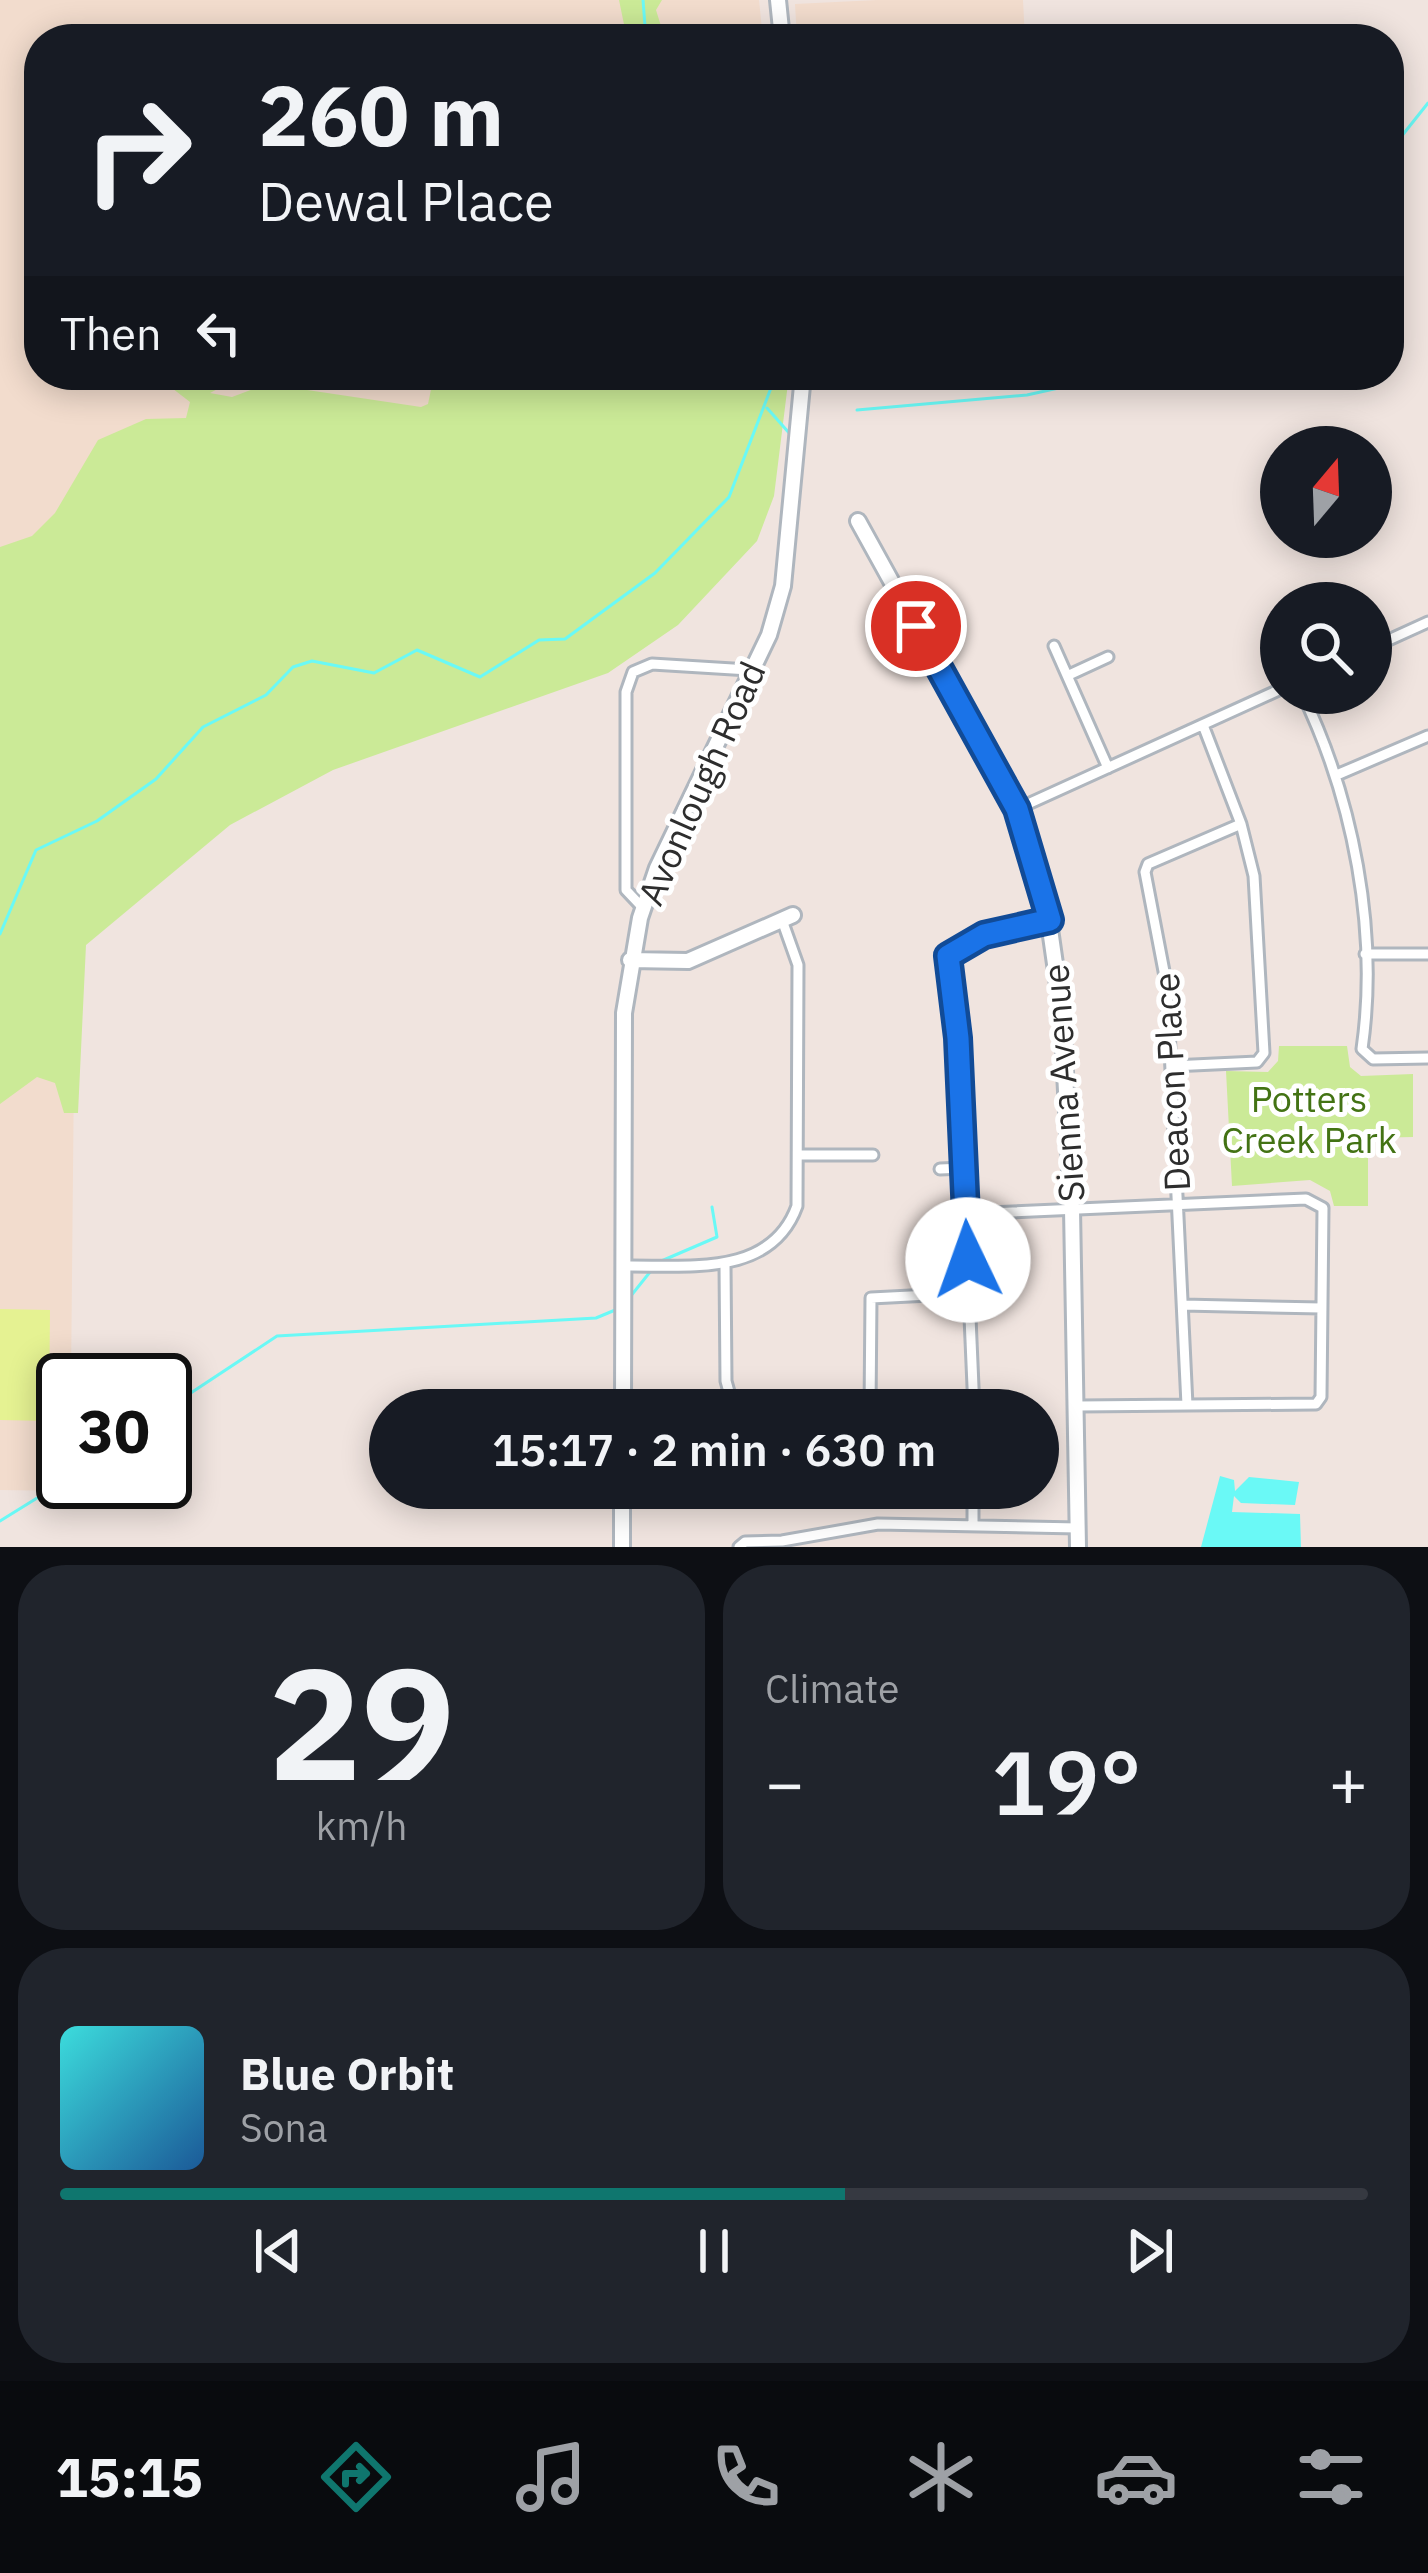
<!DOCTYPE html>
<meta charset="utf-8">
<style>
:root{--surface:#171b24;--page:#20242c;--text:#f1f3f6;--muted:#9ea1a6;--line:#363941;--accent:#0f766e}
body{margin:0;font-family:"IBM Plex Sans",sans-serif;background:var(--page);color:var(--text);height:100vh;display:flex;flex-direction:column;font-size:45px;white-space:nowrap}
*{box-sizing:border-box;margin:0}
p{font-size:39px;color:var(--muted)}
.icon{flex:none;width:66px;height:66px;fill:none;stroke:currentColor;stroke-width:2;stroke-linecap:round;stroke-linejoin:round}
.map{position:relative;height:1547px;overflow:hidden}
.panel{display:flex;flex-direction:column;gap:18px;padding:18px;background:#0d0f14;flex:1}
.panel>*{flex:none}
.top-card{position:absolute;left:24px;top:24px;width:1380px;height:366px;border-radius:48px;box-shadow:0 6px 30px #0003;background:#171b24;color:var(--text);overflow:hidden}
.needle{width:78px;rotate:19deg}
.fabs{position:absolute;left:1260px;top:426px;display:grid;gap:24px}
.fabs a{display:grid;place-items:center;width:132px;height:132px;border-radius:50%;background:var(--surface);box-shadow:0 6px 30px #0003;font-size:60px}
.speed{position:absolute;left:36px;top:1353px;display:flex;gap:24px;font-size:60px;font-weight:700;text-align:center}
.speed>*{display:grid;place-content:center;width:156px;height:156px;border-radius:50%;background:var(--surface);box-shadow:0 6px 30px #0003;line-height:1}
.speed .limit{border:6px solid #111;border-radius:18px;background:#fff;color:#111}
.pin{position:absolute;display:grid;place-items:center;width:102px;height:102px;color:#fff;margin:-51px;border:6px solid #fff;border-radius:50%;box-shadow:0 3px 12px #0007}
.me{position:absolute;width:132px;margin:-66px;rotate:357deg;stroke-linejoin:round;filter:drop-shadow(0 0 9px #0008)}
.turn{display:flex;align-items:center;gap:42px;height:252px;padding:0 36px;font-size:54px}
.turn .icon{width:156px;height:156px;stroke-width:2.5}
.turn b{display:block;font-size:84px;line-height:102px}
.then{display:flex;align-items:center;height:114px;padding:0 36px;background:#0003;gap:24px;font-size:45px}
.big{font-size:90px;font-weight:600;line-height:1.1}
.panel .tile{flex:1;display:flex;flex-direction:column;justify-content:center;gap:18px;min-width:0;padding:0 42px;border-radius:48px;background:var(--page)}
.panel .dial{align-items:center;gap:0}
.dial b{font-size:156px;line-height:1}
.song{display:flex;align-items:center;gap:36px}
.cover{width:144px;height:144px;border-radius:18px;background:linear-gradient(135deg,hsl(180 70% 55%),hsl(210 70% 35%))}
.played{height:12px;border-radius:6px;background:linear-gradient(90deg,var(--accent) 60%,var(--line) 60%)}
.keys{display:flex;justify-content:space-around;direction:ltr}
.heat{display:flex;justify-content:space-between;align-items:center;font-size:66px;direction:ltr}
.panel .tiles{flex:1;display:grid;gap:18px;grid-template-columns:1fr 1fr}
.tile:last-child{grid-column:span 2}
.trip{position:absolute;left:369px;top:1389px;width:690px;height:120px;border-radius:60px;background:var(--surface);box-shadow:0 6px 30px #0003;font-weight:600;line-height:120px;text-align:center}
.tab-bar{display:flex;height:192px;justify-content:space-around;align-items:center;background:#090b0e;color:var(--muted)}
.tab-bar .icon{width:84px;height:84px}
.tab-bar .current{color:var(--accent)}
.tab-bar b{font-size:54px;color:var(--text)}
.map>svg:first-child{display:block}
.education{fill:#f2dccd}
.green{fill:#cbea97}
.pitch{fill:#e5f292}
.water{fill:#6af9f6}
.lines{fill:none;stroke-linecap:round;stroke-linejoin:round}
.stream{stroke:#6af9f6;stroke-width:3}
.street-casing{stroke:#afb6be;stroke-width:15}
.secondary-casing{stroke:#afb6be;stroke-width:20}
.street{stroke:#fff;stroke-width:9}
.secondary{stroke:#fff;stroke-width:14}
.route-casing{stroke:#114b97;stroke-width:30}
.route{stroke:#1a73e8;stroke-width:21}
.labels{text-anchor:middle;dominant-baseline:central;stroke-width:10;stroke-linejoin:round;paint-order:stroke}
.street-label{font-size:36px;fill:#2d2d2d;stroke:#fff}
.park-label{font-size:36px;fill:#437314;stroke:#fff}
</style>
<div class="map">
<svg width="1428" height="1547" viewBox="0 0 1428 1547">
<rect width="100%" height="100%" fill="#f0e4df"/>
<path class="education" d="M0,0H759L763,39H39V375H768L0,548Z
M877,0H1023L1025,39H797L795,4Z
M76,862L71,1380H63V1482H70V1491L0,1490V940Z"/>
<path class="green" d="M619,0H662L656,10L665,39H627Z
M155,375H244L210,393L232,397L267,384L421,407L428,404L434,375H789L774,496L757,541L678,625L608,673L333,770L230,825L86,945L78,1113H64L55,1083L37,1077L0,1104V547L32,536L55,513L98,440L146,419L186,418L190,402Z
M1279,1046H1347L1350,1067L1361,1076L1413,1074V1137L1368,1138V1206H1334L1330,1191L1310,1180L1232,1186L1226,1071L1268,1072L1278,1061Z"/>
<path class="pitch" d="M0,1309L50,1310L49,1421L0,1420Z"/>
<path class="water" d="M1220,1476L1234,1480L1235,1491L1249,1477L1299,1482L1295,1505L1241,1503L1234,1496L1232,1512L1300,1514L1301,1547H1201Z"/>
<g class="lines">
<path class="stream" d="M643,0L646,39
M1389,152L1428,103
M1136,375H1168
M767,408L790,434
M857,410L1027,395L1117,375
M0,934L36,850L97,821L156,779L203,727L266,695L293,667L312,661L374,673L417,650L480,677L539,640L565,639L655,573L729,497L776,375
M659,1262L717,1237L712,1207
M630,1297L650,1272
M165,1410L277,1336L596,1318L620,1308
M0,1521L63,1482"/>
<g class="street-casing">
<path id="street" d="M1054,646L1108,768
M1371,648L1428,622
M1069,675L1108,657
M1302,693C1353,799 1379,930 1362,1049L1373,1059L1428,1058
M1339,774L1428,736
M1017,809L1281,689
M643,908L626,890V692L633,672L652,664L749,670
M1365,954H1428
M1172,1066L1257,1062L1264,1053L1254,876L1241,824L1203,725
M798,1155H873
M940,1169L964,1168
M966,1214L1306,1199L1323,1208L1321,1397L1316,1404L1079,1406
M725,1265L726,1381L734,1410
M624,1266C687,1265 771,1278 797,1206L798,965L782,920
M1183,1305L1321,1308
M1187,1405L1167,987L1145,872L1148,864L1241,824
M870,1410L871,1298L969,1293
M974,1410L958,1038L948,956L984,935L1049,920
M973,1526V1488
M739,1547L745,1542L782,1541L878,1524L1078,1528"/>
</g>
<g class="secondary-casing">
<path id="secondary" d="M778,0L782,39
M858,521L1017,809L1044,887L1062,1013L1072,1209L1078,1547
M630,960L688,961L793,915
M623,1410L624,1013L640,918L657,868L769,635L783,586L803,375
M622,1547V1488"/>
</g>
<use href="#street" class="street"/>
<use href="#secondary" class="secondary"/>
</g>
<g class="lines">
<g class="route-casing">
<path id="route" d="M916,626L1017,809L1050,920L984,935L948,956L958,1038L968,1260"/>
</g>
<use href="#route" class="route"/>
</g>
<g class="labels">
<g class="street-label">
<text transform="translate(701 783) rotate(-66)">Avonlough Road</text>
<text transform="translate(1171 1082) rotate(-93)">Deacon Place</text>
<text transform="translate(1063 1083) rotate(-94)">Sienna Avenue</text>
</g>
<g class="park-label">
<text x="1309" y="1098">Potters<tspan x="1309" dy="41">Creek Park</tspan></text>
</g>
</g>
</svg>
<div class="fabs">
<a><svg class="needle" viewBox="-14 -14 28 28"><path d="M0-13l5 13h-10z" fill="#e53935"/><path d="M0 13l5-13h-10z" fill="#9ea1a6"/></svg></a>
<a><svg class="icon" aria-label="search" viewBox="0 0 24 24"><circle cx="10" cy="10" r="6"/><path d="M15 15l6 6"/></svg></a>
</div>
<div class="speed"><div class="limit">30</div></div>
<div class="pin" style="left:916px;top:626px;background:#d93025"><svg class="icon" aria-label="arrive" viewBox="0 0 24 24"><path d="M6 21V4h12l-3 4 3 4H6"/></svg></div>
<svg class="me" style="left:968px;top:1260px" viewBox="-20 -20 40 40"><circle r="19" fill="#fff"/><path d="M0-13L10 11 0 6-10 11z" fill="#1a73e8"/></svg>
<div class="trip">15:17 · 2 min · 630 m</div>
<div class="top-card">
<div class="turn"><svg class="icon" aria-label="right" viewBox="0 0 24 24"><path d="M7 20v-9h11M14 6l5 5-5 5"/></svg><div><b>260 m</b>Dewal Place</div></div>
<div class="then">Then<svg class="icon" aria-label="left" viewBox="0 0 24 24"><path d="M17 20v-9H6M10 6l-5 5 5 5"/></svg></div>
</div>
</div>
<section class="panel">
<div class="tiles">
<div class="tile dial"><b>29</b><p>km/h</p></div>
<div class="tile"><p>Climate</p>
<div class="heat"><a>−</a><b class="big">19°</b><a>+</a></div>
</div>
<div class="tile">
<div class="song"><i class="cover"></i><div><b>Blue Orbit</b><p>Sona</p></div></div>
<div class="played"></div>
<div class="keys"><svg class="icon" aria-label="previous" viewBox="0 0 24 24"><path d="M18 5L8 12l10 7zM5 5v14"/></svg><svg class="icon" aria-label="pause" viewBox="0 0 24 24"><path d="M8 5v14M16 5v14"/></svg><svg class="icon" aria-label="next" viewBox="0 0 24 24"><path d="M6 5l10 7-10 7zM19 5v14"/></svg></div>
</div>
</div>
</section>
<nav class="tab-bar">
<b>15:15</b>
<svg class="icon current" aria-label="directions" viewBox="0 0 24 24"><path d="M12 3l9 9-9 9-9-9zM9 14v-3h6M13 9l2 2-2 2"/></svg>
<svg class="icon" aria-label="music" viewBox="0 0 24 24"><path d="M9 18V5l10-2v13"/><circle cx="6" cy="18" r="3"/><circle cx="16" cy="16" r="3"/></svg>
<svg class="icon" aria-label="phone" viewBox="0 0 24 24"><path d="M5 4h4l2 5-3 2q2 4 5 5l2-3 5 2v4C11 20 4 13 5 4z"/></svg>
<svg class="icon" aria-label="climate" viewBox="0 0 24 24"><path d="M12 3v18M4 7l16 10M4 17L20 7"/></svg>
<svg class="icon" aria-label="car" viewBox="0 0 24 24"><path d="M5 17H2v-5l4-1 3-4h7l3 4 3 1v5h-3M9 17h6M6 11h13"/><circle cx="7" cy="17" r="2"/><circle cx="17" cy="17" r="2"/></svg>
<svg class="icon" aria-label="filters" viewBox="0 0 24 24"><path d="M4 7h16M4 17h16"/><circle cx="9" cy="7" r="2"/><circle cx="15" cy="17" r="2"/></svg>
</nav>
